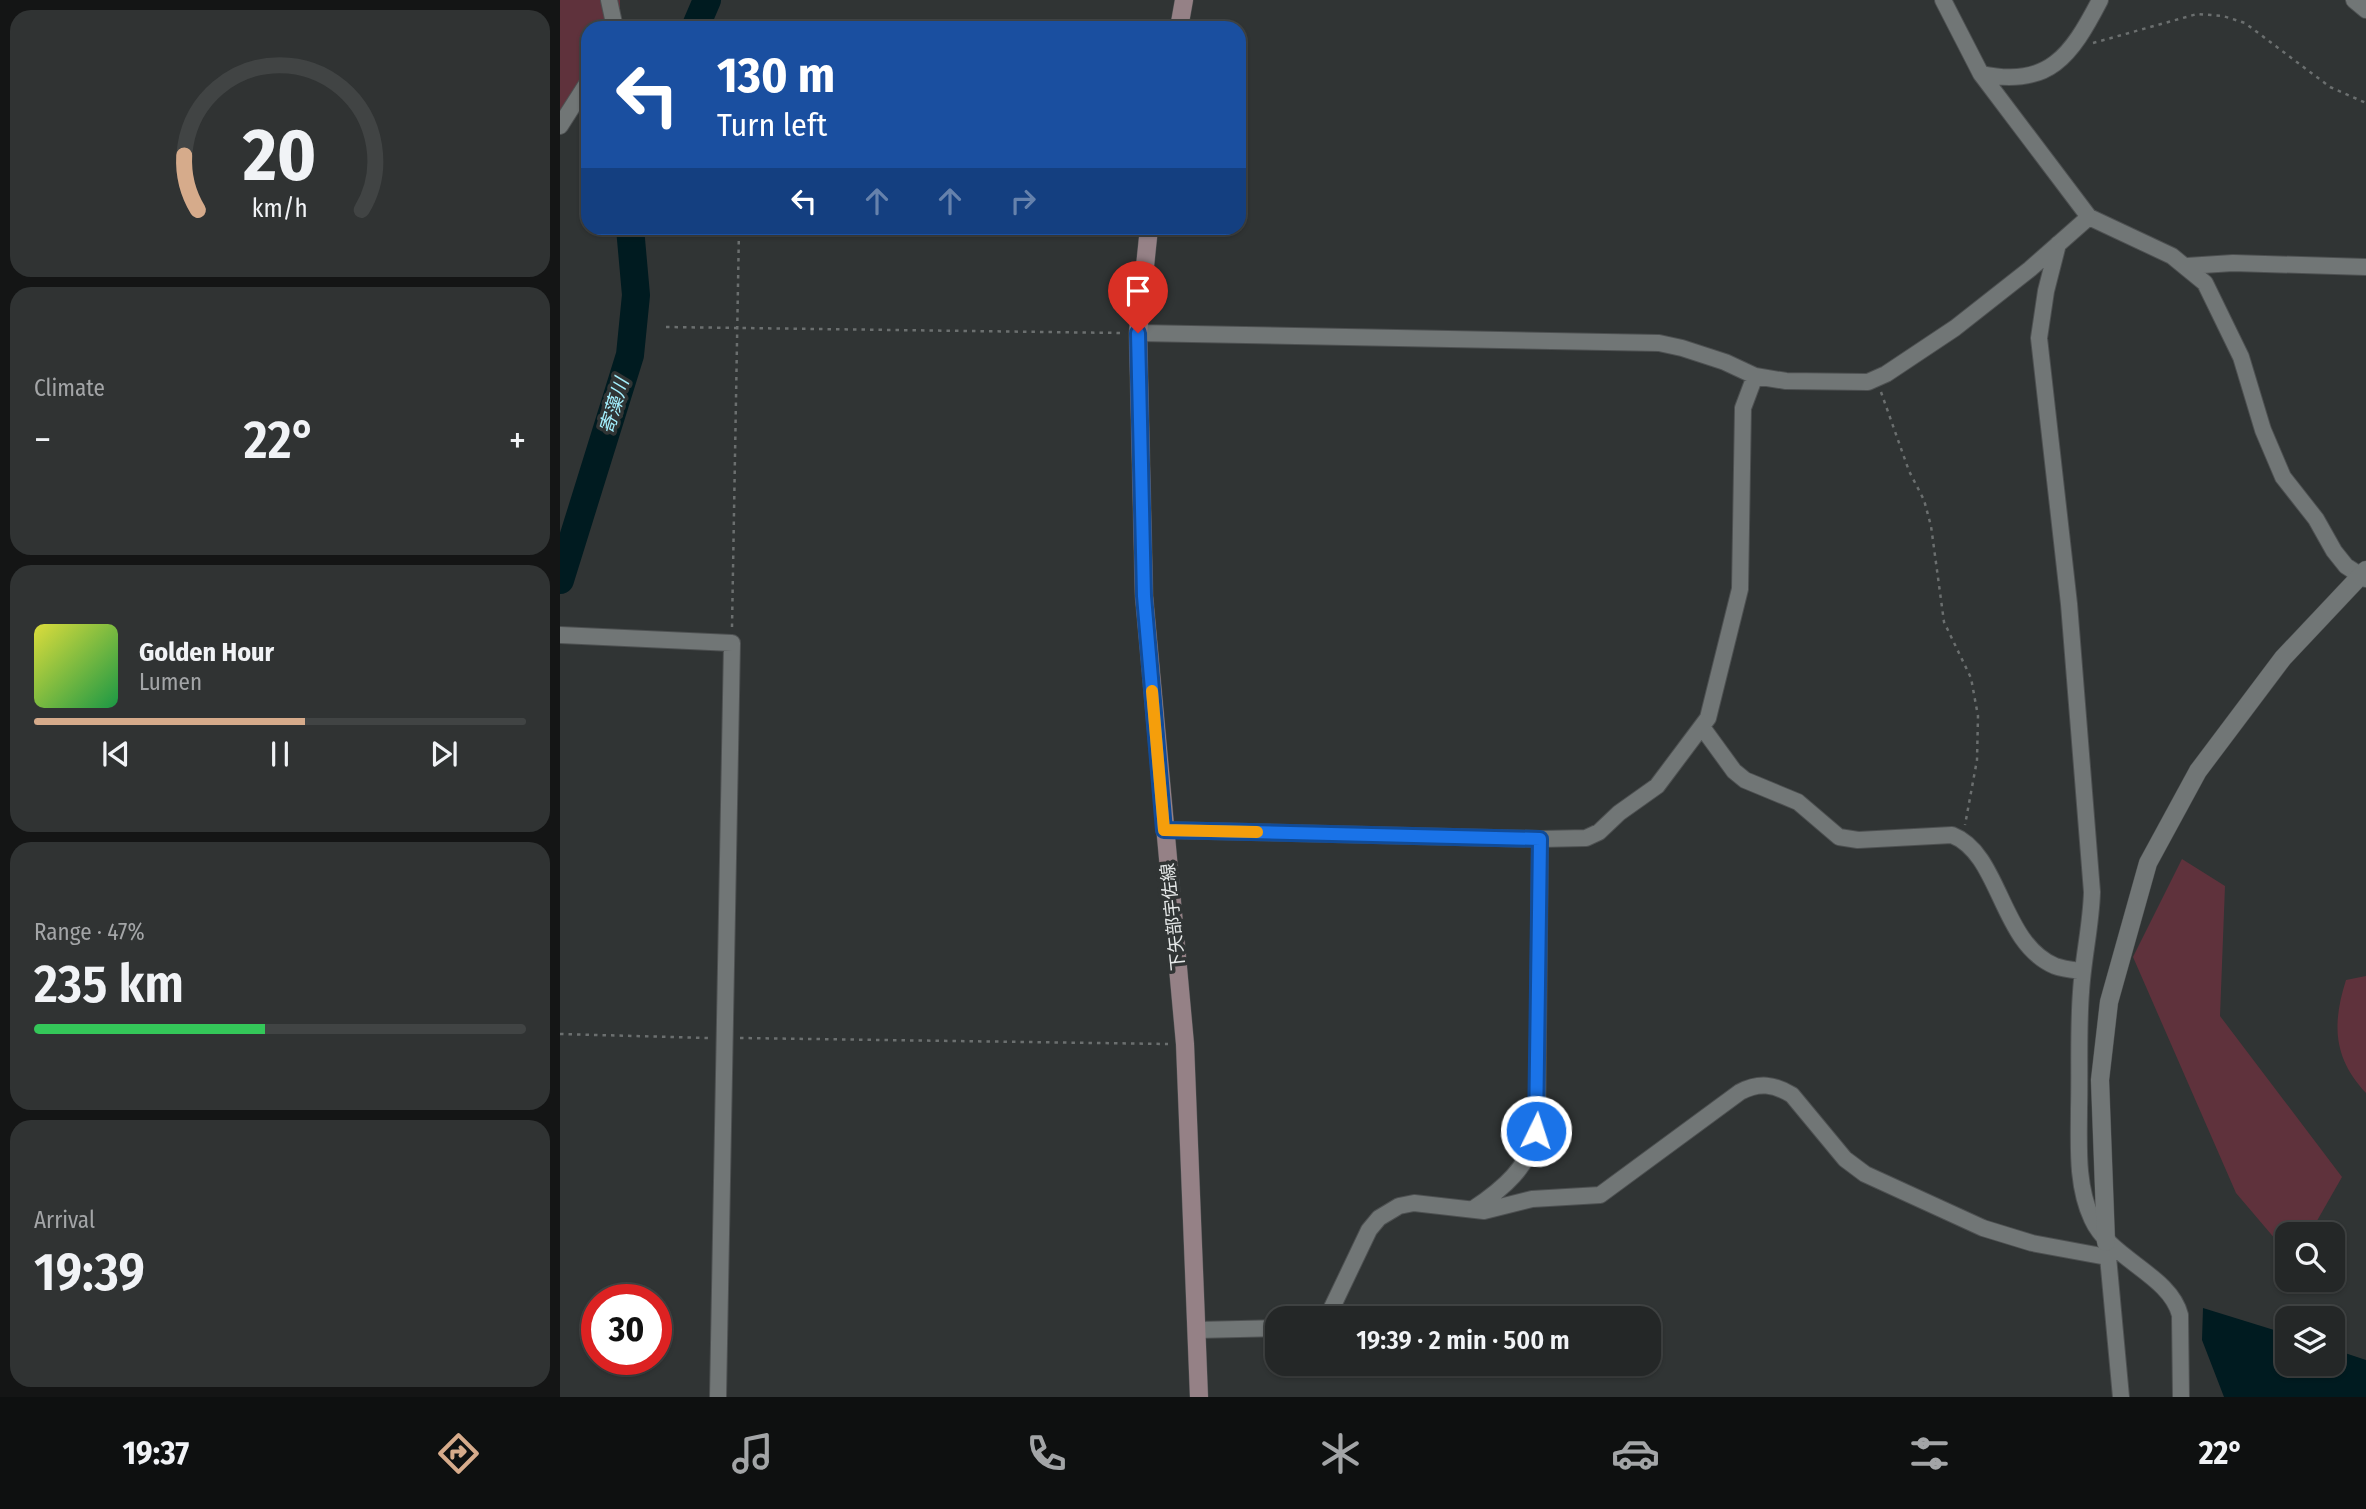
<!DOCTYPE html>
<meta charset="utf-8">
<style>
:root{--surface:#242727;--page:#303333;--text:#f1f3f6;--muted:#a3a5a7;--line:#414444;--accent:#d6ab8b}
body{margin:0;font-family:"Fira Sans Condensed","Noto Sans JP",sans-serif;background:var(--page);color:var(--text);height:100vh;display:flex;flex-direction:column;font-size:26px;white-space:nowrap}
*{box-sizing:border-box;margin:0}
p{font-size:23px;color:var(--muted)}
.icon{flex:none;width:38px;height:38px;fill:none;stroke:currentColor;stroke-width:2;stroke-linecap:round;stroke-linejoin:round}
.map{position:relative;flex:1;overflow:hidden}
.side{display:flex;flex-direction:column;gap:10px;padding:10px;background:#141515;width:560px}
.side>*{flex:none}
.hud{position:absolute;left:21px;top:21px;width:665px;height:214px;border-radius:21px;box-shadow:0 2px 5px #0004,0 0 0 2px var(--line);background:#1a4fa0;color:#fff;overflow:hidden}
.tools{position:absolute;left:1715px;top:1222px;display:grid;gap:14px}
.tools a{display:grid;place-items:center;width:70px;height:70px;border-radius:14px;background:var(--surface);box-shadow:0 2px 5px #0004,0 0 0 2px var(--line);font-size:35px}
.speed{position:absolute;left:21px;top:1284px;display:flex;gap:14px;font-size:35px;font-weight:700;text-align:center}
.speed>*{display:grid;place-content:center;width:91px;height:91px;border-radius:50%;background:var(--surface);box-shadow:0 2px 5px #0004,0 0 0 2px var(--line);line-height:1}
.speed .limit{border:10px solid #d22;background:#fff;color:#111}
.pin{position:absolute;display:grid;place-items:center;width:60px;height:60px;color:#fff;margin:-72px -30px;border-radius:50% 50% 50% 0;rotate:-45deg;box-shadow:0 0 7px #0007}
.pin .icon{rotate:45deg}
.me{position:absolute;width:77px;margin:-38px;rotate:4deg;stroke-linejoin:round;filter:drop-shadow(0 0 5px #0008)}
.turn{display:flex;align-items:center;gap:24px;height:147px;padding:0 21px;font-size:32px}
.turn .icon{width:91px;height:91px;stroke-width:2.5}
.turn b{display:block;font-size:49px;line-height:60px}
.lanes{display:flex;align-items:center;height:66px;padding:0 21px;background:#0003;justify-content:center;gap:35px;direction:ltr}
.lanes .off{opacity:.35}
.big{font-size:52px;font-weight:600;line-height:1.1}
.side .widget{flex:1;display:flex;flex-direction:column;justify-content:center;gap:10px;min-width:0;padding:0 24px;border-radius:21px;background:var(--page)}
.side .dial{align-items:center;gap:0}
.dial svg{height:182px;overflow:visible;fill:none;stroke:var(--line);stroke-width:7;stroke-linecap:round;text-anchor:middle}
.dial text{fill:var(--text);stroke:none}
.song{display:flex;align-items:center;gap:21px}
.cover{width:84px;height:84px;border-radius:10px;background:linear-gradient(135deg,hsl(60 70% 55%),hsl(140 70% 35%))}
.played{height:7px;border-radius:4px;background:linear-gradient(90deg,var(--accent) 55%,var(--line) 55%)}
.keys{display:flex;justify-content:space-around;direction:ltr}
.heat{display:flex;justify-content:space-between;align-items:center;font-size:38px;direction:ltr}
.charge{height:10px;border-radius:5px;background:linear-gradient(90deg,#34c759 47%,var(--line) 0)}
.trip{position:absolute;left:705px;top:1306px;width:396px;height:70px;border-radius:21px;background:var(--surface);box-shadow:0 2px 5px #0004,0 0 0 2px var(--line);font-weight:600;line-height:70px;text-align:center}
.dock{display:flex;height:112px;justify-content:space-around;align-items:center;background:#0e1010;color:var(--muted)}
.dock .icon{width:49px;height:49px}
.dock .selected{color:var(--accent)}
.dock b{font-size:32px;color:var(--text)}
main{display:flex;flex:1;min-height:0}
.map>svg:first-child{display:block}
.green{fill:#5f323c}
.water{fill:#001b20}
.lines{fill:none;stroke-linecap:round;stroke-linejoin:round}
.river{stroke:#001b20;stroke-width:28}
.minor-casing{stroke:#4d5051;stroke-width:18}
.tertiary-casing{stroke:#4d5051;stroke-width:19}
.secondary-casing{stroke:#4d5051;stroke-width:19}
.path{stroke:#6b6f6f;stroke-width:2.5;stroke-dasharray:3.5 5;stroke-linecap:butt}
.minor{stroke:#717676;stroke-width:16}
.tertiary{stroke:#717676;stroke-width:18}
.secondary{stroke:#958186;stroke-width:18}
.route-casing{stroke:#114b97;stroke-width:18}
.route{stroke:#1a73e8;stroke-width:12}
.slow{stroke:#f59e0b;stroke-width:12}
.labels{text-anchor:middle;dominant-baseline:central;stroke-width:7;stroke-linejoin:round;paint-order:stroke}
.street-label{font-size:18px;fill:#e5e8e8;stroke:#303434}
.water-label{font-size:19px;font-style:italic;fill:#a4f0fe;stroke:#303434}
</style>
<main>
<section class="side">
<div class="widget dial"><svg viewBox="0 0 100 80">
<path d="M14 69A42 42 0 1 1 86 69"/>
<path d="M14 69A42 42 0 0 1 8 45" stroke="#d6ab8b"/>
<text x="50" y="56" font-size="32" font-weight="700">20</text>
<text x="50" y="72" font-size="11">km/h</text>
</svg></div>
<div class="widget"><p>Climate</p>
<div class="heat"><a>−</a><b class="big">22°</b><a>+</a></div>
</div>
<div class="widget">
<div class="song"><i class="cover"></i><div><b>Golden Hour</b><p>Lumen</p></div></div>
<div class="played"></div>
<div class="keys"><svg class="icon" aria-label="previous" viewBox="0 0 24 24"><path d="M18 5L8 12l10 7zM5 5v14"/></svg><svg class="icon" aria-label="pause" viewBox="0 0 24 24"><path d="M8 5v14M16 5v14"/></svg><svg class="icon" aria-label="next" viewBox="0 0 24 24"><path d="M6 5l10 7-10 7zM19 5v14"/></svg></div>
</div>
<div class="widget"><p>Range · 47%</p><b class="big">235 km</b><div class="charge"></div></div>
<div class="widget"><p>Arrival</p><b class="big">19:39</b></div>
</section>
<div class="map">
<svg width="1806" height="1397" viewBox="0 0 1806 1397">
<rect width="100%" height="100%" fill="#303434"/>
<path class="green" d="M0,0H60V28H28V88L0,115Z
M1622,859L1665,886L1660,1016L1782,1177L1754,1226L1716,1240L1676,1193L1573,957Z
M1806,976V1093C1773,1058 1772,1024 1786,980Z"/>
<path class="water" d="M1643,1308L1727,1334V1363H1773V1349L1806,1360V1397H1664L1642,1340Z"/>
<g class="lines">
<path class="river" d="M135,28L147,0
M0,580L70,355L76,295L70,228"/>
<g class="minor-casing">
<path id="minor" d="M49,0L55,28
M1383,0L1421,74L1529,217L1612,256L1645,283L1681,357L1703,430L1723,477L1756,519L1774,551L1786,566L1806,579
M1794,0L1806,10
M1421,74C1489,88 1511,56 1540,0
M0,126L28,82
M1498,244L1486,291L1479,338L1509,604L1532,892C1531,926 1523,958 1521,992C1518,1031 1520,1070 1519,1109C1519,1145 1516,1185 1532,1219C1550,1259 1610,1275 1620,1315L1621,1397
M1627,266L1673,263L1806,267
M578,333L1099,343L1122,348L1165,362L1195,376L1226,381L1308,382L1326,374L1395,328L1470,269L1529,217
M0,635L172,643L158,1397
M1142,727L1174,771L1185,780L1238,802L1279,837L1298,840L1392,835C1441,854 1440,943 1495,966C1503,969 1514,970 1522,971
M604,830L980,839L1026,838L1039,832L1059,813L1097,786L1148,718L1180,589L1183,408L1195,376
M913,1209C943,1189 969,1167 977,1131L980,839
M1547,1246L1561,1397
M767,1318L809,1230L819,1218L839,1206L854,1203L924,1211L972,1199L1040,1195L1180,1092C1199,1082 1214,1084 1232,1095L1285,1159L1305,1174L1423,1228L1472,1243L1547,1257
M637,1330L718,1328"/>
</g>
<g class="tertiary-casing">
<path id="tertiary" d="M1546,1242L1540,1080L1549,1002L1588,863L1638,771L1723,658L1806,570"/>
</g>
<g class="secondary-casing">
<path id="secondary" d="M619,28L624,0
M589,228L578,333L584,596L625,1044L639,1397"/>
</g>
<path class="path" d="M1533,43L1637,14L1663,16L1685,23L1770,87L1806,103
M106,327L561,333
M1321,392L1349,471L1364,500L1371,526L1384,622L1411,678L1418,716L1417,760L1405,825
M172,627L179,228
M0,1034L149,1038
M180,1038L608,1044"/>
<use href="#minor" class="minor"/>
<use href="#tertiary" class="tertiary"/>
<use href="#secondary" class="secondary"/>
</g>
<g class="lines">
<g class="route-casing">
<path id="route" d="M578,333L584,596L604,830L980,839L976,1131"/>
</g>
<use href="#route" class="route"/>
<path class="slow" d="M592,691L604,830L697,832"/>
</g>
<g class="labels">
<g class="street-label">
<text transform="translate(613 917) rotate(-96)">下矢部宇佐線</text>
</g>
<g class="water-label">
<text transform="translate(54 406) rotate(-73)">寄藻川</text>
</g>
</g>
</svg>
<div class="tools">
<a><svg class="icon" aria-label="search" viewBox="0 0 24 24"><circle cx="10" cy="10" r="6"/><path d="M15 15l6 6"/></svg></a>
<a><svg class="icon" aria-label="layers" viewBox="0 0 24 24"><path d="M12 4l9 5-9 5-9-5zM3 14l9 5 9-5"/></svg></a>
</div>
<div class="speed"><div class="limit">30</div></div>
<div class="pin" style="left:578px;top:333px;background:#d93025"><svg class="icon" aria-label="arrive" viewBox="0 0 24 24"><path d="M6 21V4h12l-3 4 3 4H6"/></svg></div>
<svg class="me" style="left:976px;top:1131px" viewBox="-20 -20 40 40"><circle r="17" fill="#1a73e8" stroke="#fff" stroke-width="3"/><path d="M0-11L8 9 0 5-8 9z" fill="#fff"/></svg>
<div class="trip">19:39 · 2 min · 500 m</div>
<div class="hud">
<div class="turn"><svg class="icon" aria-label="left" viewBox="0 0 24 24"><path d="M17 20v-9H6M10 6l-5 5 5 5"/></svg><div><b>130 m</b>Turn left</div></div>
<div class="lanes"><svg class="icon" aria-label="left" viewBox="0 0 24 24"><path d="M17 20v-9H6M10 6l-5 5 5 5"/></svg><svg class="icon off" aria-label="ahead" viewBox="0 0 24 24"><path d="M12 20V5M6 11l6-6 6 6"/></svg><svg class="icon off" aria-label="ahead" viewBox="0 0 24 24"><path d="M12 20V5M6 11l6-6 6 6"/></svg><svg class="icon off" aria-label="right" viewBox="0 0 24 24"><path d="M7 20v-9h11M14 6l5 5-5 5"/></svg></div>
</div>
</div>
</main>
<nav class="dock">
<b>19:37</b>
<svg class="icon selected" aria-label="directions" viewBox="0 0 24 24"><path d="M12 3l9 9-9 9-9-9zM9 14v-3h6M13 9l2 2-2 2"/></svg>
<svg class="icon" aria-label="music" viewBox="0 0 24 24"><path d="M9 18V5l10-2v13"/><circle cx="6" cy="18" r="3"/><circle cx="16" cy="16" r="3"/></svg>
<svg class="icon" aria-label="phone" viewBox="0 0 24 24"><path d="M5 4h4l2 5-3 2q2 4 5 5l2-3 5 2v4C11 20 4 13 5 4z"/></svg>
<svg class="icon" aria-label="climate" viewBox="0 0 24 24"><path d="M12 3v18M4 7l16 10M4 17L20 7"/></svg>
<svg class="icon" aria-label="car" viewBox="0 0 24 24"><path d="M5 17H2v-5l4-1 3-4h7l3 4 3 1v5h-3M9 17h6M6 11h13"/><circle cx="7" cy="17" r="2"/><circle cx="17" cy="17" r="2"/></svg>
<svg class="icon" aria-label="filters" viewBox="0 0 24 24"><path d="M4 7h16M4 17h16"/><circle cx="9" cy="7" r="2"/><circle cx="15" cy="17" r="2"/></svg>
<b>22°</b>
</nav>
